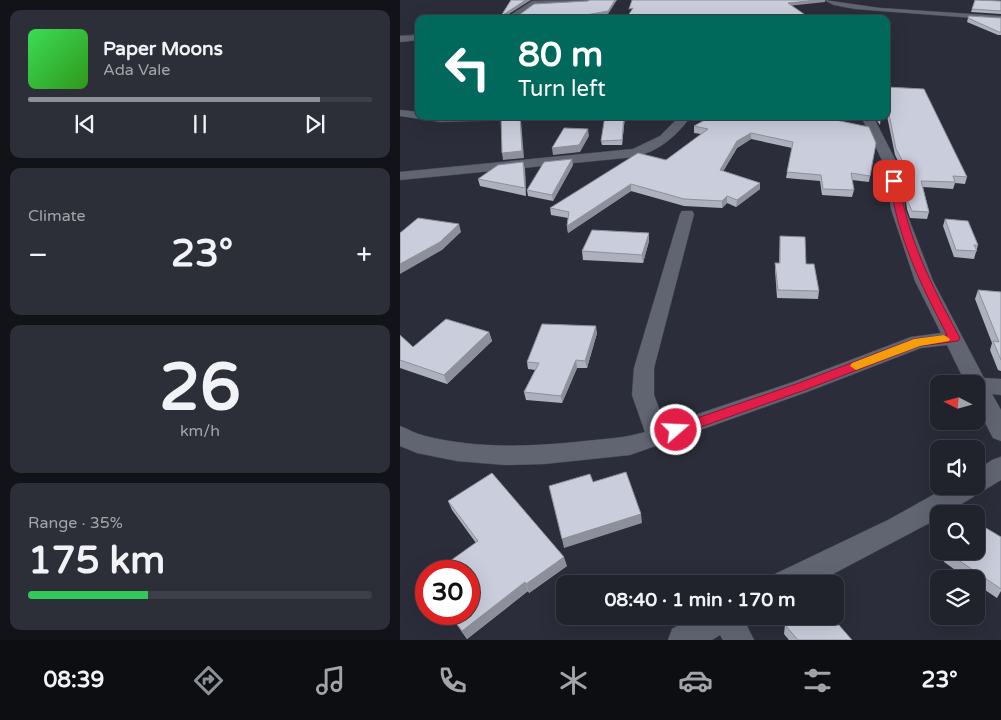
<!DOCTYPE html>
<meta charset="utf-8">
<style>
:root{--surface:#20222c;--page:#2d2f38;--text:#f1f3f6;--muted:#a2a4a9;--line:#3d3f48;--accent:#8c9099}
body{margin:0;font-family:"Varela Round",sans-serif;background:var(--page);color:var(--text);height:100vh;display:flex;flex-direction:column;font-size:19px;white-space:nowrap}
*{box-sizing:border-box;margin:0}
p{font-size:16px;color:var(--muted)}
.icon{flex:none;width:28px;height:28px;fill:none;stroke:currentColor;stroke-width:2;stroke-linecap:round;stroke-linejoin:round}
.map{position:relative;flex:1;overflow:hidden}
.drawer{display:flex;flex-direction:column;gap:10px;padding:10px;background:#121318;width:400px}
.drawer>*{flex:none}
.hud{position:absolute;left:15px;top:15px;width:475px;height:105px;border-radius:10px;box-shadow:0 5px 20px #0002,0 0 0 1px var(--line);background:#00695c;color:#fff;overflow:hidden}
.needle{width:32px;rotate:276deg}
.buttons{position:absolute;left:530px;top:375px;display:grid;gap:10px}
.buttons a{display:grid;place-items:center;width:55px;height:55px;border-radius:10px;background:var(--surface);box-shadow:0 5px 20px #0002,0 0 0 1px var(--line);font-size:25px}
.speed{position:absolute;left:15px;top:560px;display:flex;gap:10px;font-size:25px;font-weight:700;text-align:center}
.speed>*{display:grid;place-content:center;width:65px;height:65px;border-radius:50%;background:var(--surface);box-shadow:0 5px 20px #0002,0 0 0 1px var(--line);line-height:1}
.speed .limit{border:8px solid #d22;background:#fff;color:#111}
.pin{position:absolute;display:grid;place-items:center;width:42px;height:42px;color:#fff;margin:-21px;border-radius:10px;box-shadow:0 2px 8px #0006}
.me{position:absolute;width:55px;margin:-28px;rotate:71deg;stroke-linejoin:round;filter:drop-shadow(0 0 4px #0008)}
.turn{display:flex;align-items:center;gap:18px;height:105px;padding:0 20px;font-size:22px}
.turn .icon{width:65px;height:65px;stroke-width:2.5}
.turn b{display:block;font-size:35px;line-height:42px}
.big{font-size:38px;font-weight:800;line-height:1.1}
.drawer .widget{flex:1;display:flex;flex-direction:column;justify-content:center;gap:8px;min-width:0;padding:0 18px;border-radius:10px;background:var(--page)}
.drawer .dial{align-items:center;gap:0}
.dial b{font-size:65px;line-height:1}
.song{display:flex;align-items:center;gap:15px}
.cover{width:60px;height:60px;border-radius:8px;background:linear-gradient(135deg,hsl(130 70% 55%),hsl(110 70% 35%))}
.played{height:5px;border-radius:2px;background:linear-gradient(90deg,var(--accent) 85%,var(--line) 85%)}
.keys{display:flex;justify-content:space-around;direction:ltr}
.heat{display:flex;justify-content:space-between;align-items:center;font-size:28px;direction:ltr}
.charge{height:8px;border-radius:4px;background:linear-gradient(90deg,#34c759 35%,var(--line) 0)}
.trip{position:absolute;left:156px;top:575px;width:288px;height:50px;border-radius:10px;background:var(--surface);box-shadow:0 5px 20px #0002,0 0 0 1px var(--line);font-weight:800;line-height:50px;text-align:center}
.tabs{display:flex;height:80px;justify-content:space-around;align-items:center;background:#0d0e12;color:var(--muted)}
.tabs .icon{width:35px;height:35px}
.tabs .selected{color:var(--accent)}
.tabs b{font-size:22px;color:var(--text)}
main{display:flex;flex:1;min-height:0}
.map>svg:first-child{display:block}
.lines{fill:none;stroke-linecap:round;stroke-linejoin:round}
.street-casing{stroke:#474953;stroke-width:1}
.street{fill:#616572;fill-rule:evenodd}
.wall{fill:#adb0bd}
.shaded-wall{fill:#8d909a}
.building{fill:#c9cddc;stroke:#8d909a}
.route{fill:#e11d48;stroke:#92132f}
.slow{fill:#f59e0b}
</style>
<main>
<section class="drawer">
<div class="widget">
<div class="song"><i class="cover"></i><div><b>Paper Moons</b><p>Ada Vale</p></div></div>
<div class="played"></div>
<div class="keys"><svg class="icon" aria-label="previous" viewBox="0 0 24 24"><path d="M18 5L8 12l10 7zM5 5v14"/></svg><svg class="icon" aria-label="pause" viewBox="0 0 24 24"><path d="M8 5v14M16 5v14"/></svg><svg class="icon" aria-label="next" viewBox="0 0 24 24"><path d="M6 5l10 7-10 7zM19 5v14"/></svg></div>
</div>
<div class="widget"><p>Climate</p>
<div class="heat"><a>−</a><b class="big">23°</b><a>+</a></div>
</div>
<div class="widget dial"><b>26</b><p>km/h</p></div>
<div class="widget"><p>Range · 35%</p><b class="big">175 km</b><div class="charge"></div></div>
</section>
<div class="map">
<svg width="601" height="640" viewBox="0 0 601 640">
<rect width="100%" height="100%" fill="#2b2e3a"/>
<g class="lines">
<g class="street-casing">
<path id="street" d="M192,0L188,2L134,5L114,19H104L132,1Z
M424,0L480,8L601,16V20L455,9L434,5Z
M19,35V40L0,42V36Z
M0,110L19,112V116H141L136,119L41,122L0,116Z
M280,116H291C277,136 259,151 235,157L0,180V172L233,149L260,136Z
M461,116H473L500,169L505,209L533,281L584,378L601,379V395L592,394L601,410V441L593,438L576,405V384H566L547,345L521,348L407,392L230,455L144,464L105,465L57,461L17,453L0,446V426C8,429 16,434 25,436C78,449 131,447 185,441C205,439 225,438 245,432L232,395L234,368L280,214L282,211H292L294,214L254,368V395L265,425L393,382L511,337L541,333L515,281L491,209L486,169Z
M601,457V480L545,514H539V518L414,584H371L375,574L488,520L549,486H576V471L592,460Z
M295,616H342L354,640H323L320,635L312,640H268L272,629Z"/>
</g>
<use href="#street" class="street"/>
</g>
<path class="wall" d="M601,1V14L571,12L572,9Z
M568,18H601V35H598L567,22Z
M486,87L567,177L565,184L555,183L553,189L523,187L529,212L527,219L510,218L507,209L502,169L495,155L486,111Z
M205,116H225L222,145H202L201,141Z
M440,116H462L461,120Z
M474,116H481L480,125Z
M294,126L476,143L469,182L452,180L454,190L452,197L422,195L420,181L386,178L392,148L351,139L337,148L323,171L360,183V189L336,207L327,203L322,208L284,206L231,191L168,233L167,226L168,218L151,215L150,208L266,160L301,134L294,133Z
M123,162L125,170L126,196L80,186L78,179Z
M173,165L153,201L128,196L127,190Z
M545,219L578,245L574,259L554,257L543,226Z
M380,236L406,264L419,291L418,299L377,298L375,270V263H379Z
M249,241L243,263L183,260L182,251Z
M578,290L601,292V371L598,370L590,350L592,343L575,299Z
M89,332L92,341L47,384L0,368V335L13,347Z
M197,333L187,368H177L162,403L126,400L124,392L135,370L128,369L127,362Z
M48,501L167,566L129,593L128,591L67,639L49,614H69L76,543L52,510Z
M601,537V591L597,598L576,584V579H568L544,562L548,553Z
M385,625L452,640H389L384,634Z"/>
<path class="shaded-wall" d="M126,0H131L101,19V16Z
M215,0H217L208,14L181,19H164Z
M417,0H425V2L388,6V3Z
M120,116L121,121L124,158L103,160L102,153Z
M224,116H225L222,145V140Z
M188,129L189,136L180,152L153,155L152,148Z
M351,133V139L337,148L320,177V170L337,141Z
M172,159L173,165L153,201L152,195Z
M123,162L125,170L126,196L125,188Z
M360,183V189L336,207L337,200Z
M231,184V191L168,233L167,226Z
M327,196V203L322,208V201Z
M59,224L61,232L42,250L0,274V264Z
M249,233V241L243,263L242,255Z
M196,326L197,333L187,368L185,361Z
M89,332L92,341L47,384L44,375Z
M176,360L177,368L162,403L161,396Z
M241,514L242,523L164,548L162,539Z
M164,557L167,566L129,593L126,584Z
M125,582L128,591L67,639L62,631Z"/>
<path class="building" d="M111,0H126L101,16Z
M190,0H215L208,11L164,19H105L104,18H115L134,4L188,1Z
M232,0H417L388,3L411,19H226L233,8L229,9Z
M575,0L601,1V11L572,9Z
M569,16L601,18V32H599L568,18Z
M486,87L524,89L567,177L553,176L555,182L521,181L529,212L512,211L508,202L503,162L496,149L486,99Z
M101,116H120L122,151L102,153Z
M205,116H224L222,140L201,141Z
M312,116H416L469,127L476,143L470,176L451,173L454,190L423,189L421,175L387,172L393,142L351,133L337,141L320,170L360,183L337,200L327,196L322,201L284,199L231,184L167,226L169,212L150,208L238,153L266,160L308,129L294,126Z
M164,128L188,129L179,145L152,148Z
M172,159L152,195L127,190L144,162Z
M123,162L125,188L78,179L98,165Z
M18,218L59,224L40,242L0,264V233Z
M545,219L568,221L578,245H574L577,251L556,250Z
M192,230L249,233L242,255L182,251Z
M380,236L405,237L406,264H414L419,291L378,290L375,263H380Z
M578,290L601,292V360L593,341L599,342Z
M46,319L89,332L44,375L0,360V335L13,347Z
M142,324L196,326L185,361L176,360L161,396L124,392L139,363L127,362Z
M226,472L241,514L162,539L149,486L190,474L193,482Z
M92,473L164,557L126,584L125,582L62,631L50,614H69V571H36L78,541L48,501Z
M576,522L601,537V589L548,553L549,551H576Z
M397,616H431L452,640H398L385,625Z"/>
<path class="route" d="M494,178L499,181C507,238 533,288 560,338L558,341L520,346L405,390L281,434L276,436L271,434L269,430L271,427L396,384L514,339L547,335C521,285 497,237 490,181Z"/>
<path class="slow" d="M544,335L550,339L549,341L520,346L456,370L450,366L452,363L514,339Z"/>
</svg>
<div class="buttons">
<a><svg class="needle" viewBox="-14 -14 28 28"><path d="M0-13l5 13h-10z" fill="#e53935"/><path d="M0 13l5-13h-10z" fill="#a2a4a9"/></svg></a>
<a><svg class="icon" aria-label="sound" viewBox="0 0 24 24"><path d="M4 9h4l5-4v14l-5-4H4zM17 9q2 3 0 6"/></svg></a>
<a><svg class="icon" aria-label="search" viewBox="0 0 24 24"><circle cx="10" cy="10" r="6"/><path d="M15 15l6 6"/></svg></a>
<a><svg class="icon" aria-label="layers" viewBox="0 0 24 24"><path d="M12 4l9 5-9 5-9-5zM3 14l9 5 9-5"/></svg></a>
</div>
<div class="speed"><div class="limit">30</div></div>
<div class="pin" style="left:494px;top:181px;background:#d93025"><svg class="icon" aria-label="arrive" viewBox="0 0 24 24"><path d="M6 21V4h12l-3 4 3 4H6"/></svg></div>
<svg class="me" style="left:276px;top:430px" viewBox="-20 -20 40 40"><circle r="17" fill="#e11d48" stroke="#fff" stroke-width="3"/><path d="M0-11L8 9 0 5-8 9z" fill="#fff"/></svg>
<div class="trip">08:40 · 1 min · 170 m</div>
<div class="hud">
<div class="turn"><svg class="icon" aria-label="left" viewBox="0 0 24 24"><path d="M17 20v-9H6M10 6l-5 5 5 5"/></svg><div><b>80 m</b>Turn left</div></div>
</div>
</div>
</main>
<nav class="tabs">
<b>08:39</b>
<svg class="icon selected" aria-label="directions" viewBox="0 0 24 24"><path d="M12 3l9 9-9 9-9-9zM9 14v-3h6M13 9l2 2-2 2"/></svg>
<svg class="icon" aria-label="music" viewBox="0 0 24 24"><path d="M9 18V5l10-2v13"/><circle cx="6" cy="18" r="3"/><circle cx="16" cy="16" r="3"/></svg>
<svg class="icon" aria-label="phone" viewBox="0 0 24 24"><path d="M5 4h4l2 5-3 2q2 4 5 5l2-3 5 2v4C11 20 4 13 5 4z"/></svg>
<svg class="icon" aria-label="climate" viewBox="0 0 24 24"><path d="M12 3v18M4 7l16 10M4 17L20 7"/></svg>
<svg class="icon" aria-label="car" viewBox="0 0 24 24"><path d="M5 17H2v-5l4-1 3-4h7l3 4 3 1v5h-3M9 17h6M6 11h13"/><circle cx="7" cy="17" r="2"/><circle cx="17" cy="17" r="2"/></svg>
<svg class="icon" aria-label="filters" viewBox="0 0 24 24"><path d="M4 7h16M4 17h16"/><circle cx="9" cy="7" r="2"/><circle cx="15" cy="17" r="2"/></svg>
<b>23°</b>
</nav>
